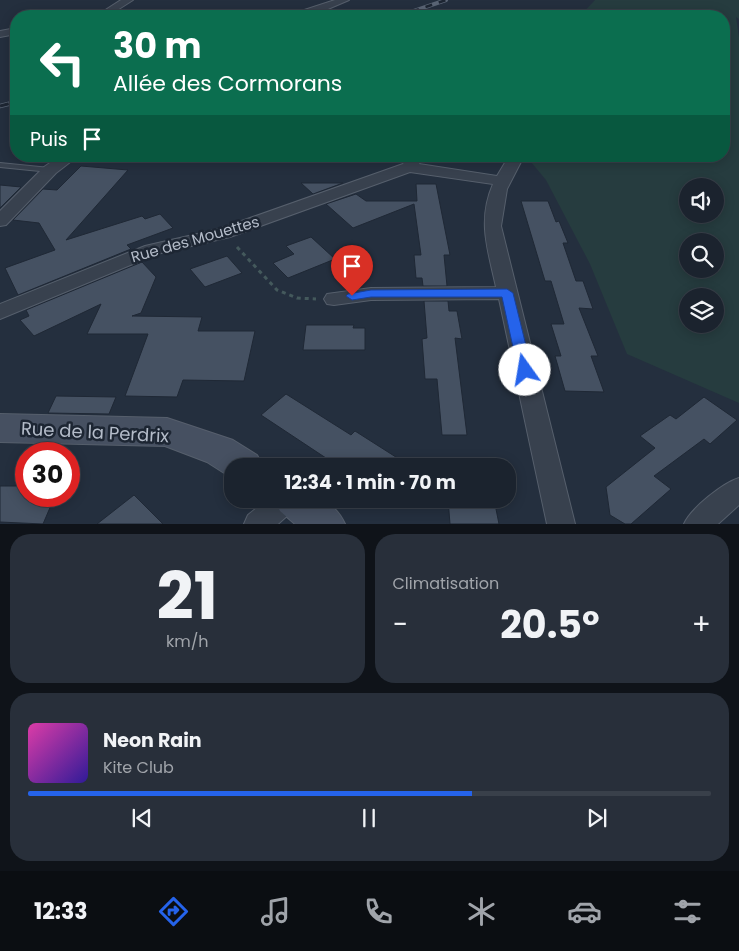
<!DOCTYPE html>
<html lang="fr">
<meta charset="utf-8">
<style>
:root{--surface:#1b232e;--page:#282f3a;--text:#f1f3f6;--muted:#a0a4aa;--line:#39404a;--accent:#2563eb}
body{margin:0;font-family:Poppins,sans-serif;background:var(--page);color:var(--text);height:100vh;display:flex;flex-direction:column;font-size:19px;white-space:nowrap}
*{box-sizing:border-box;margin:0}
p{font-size:16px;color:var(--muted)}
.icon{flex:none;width:28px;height:28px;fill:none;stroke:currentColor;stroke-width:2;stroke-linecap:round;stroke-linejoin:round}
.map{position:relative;height:524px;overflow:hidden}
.sheet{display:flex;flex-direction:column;gap:10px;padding:10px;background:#0f1319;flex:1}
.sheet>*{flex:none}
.top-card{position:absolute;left:10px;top:10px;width:720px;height:152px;border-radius:20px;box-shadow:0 2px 12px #0003,0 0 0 1px var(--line);background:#0b6e4f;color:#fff;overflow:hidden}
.controls{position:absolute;left:679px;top:178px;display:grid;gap:10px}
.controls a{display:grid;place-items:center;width:45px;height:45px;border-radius:50%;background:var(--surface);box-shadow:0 2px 12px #0003,0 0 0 1px var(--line);font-size:25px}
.speed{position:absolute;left:15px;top:442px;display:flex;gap:10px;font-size:25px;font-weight:700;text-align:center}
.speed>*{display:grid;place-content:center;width:65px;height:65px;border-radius:50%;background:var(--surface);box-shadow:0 2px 12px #0003,0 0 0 1px var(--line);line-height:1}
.speed .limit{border:8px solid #d22;background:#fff;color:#111}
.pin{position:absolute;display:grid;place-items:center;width:42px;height:42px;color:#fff;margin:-51px -21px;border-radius:50% 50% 50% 0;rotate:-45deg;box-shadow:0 0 5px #0007}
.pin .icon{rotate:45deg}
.me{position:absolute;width:55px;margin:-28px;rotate:347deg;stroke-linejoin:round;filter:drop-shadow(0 0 4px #0008)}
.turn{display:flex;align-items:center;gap:18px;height:105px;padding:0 20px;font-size:22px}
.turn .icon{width:65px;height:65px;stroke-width:2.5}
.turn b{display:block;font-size:35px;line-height:42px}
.then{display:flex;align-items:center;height:48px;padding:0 20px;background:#0003;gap:10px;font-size:19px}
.big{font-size:38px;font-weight:700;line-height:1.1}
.sheet .card{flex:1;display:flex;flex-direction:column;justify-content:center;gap:8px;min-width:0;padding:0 18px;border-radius:20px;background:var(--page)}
.sheet .dial{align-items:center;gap:0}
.dial b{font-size:65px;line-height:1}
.song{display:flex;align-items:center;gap:15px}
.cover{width:60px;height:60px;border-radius:8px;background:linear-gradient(135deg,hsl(320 70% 55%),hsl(250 70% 35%))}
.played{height:5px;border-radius:2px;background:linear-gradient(90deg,var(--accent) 65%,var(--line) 65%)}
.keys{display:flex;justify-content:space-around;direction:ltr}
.heat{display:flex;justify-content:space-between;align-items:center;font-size:28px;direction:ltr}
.sheet .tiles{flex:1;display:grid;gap:10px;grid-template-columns:1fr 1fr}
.card:last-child{grid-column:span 2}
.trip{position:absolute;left:224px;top:458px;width:292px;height:50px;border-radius:20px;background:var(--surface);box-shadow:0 2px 12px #0003,0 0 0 1px var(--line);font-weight:700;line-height:50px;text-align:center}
.tabs{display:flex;height:80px;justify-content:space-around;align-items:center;background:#0b0e12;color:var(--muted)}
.tabs .icon{width:35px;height:35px}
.tabs .selected{color:var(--accent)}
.tabs b{font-size:22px;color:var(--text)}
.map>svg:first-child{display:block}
.green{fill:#263c3f;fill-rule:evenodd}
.building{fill:#455162;stroke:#1f2835}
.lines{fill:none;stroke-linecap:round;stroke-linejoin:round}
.lane-casing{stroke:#565f6c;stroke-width:2}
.street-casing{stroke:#565f6c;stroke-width:2}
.secondary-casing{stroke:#565f6c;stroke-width:2}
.path{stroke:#44595c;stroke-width:3;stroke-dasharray:4 4;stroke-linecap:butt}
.lane{fill:#38414e;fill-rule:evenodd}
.street{fill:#38414e;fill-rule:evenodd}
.secondary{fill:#465061;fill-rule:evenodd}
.rail-far1-casing{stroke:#5a6575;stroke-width:4}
.rail-casing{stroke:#5a6575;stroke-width:4.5}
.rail-far1{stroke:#1d2633;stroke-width:2.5;stroke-dasharray:7;stroke-linecap:butt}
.rail{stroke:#1d2633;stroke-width:3;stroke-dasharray:9;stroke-linecap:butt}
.route{fill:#2563eb;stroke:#184099}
.labels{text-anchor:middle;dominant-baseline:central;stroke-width:5;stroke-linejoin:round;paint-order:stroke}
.street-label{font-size:15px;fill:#b4bcc9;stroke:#1d2633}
.near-street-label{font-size:18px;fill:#b4bcc9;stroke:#1d2633}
</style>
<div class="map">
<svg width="739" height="524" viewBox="0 0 739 524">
<rect width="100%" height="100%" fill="#242f3e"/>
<path class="green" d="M595,0H739V19L736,17L739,37V403L627,354L590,264L546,180L526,156H724V16H580ZM688,186H715V214H688ZM688,241H715V269H688ZM688,296H715V324H688Z"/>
<path class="building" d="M81,166L128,170L66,240L142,216L145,219L160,214L173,228L127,245L131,249L18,295L5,268L55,250L39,223L13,220L43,189L57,190Z
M301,183H343L313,194Z
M416,184H436L450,255H444L447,286H423L422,278H416L414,255H421L414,204L353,228L326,204L356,194L366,201H417Z
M0,185L21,187L0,208Z
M521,201H548L556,222L559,221L568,243H563L576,281H583L593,309L579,308L598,356H591L604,392L565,391L555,356H561L551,324H564L551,281H545Z
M311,237L335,259L288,278L273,263L294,254L286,246Z
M227,256L242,273L205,287L190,269Z
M142,262L156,277L141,313L132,316L202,317L198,331H255L244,381L183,380L177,397L125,396L148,334H87L101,304L34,336L20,320L29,316L26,310Z
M424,301H448L449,311H457L462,339L455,338L467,435H442L437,379H425L422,339L427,338Z
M306,325H354L353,328H365V350H303Z
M286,394L351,435L355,431L410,466H338L261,415Z
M56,396L116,397L109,414L48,413Z
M704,397L737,420L710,444L704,439L654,476L671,489L631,524H625L610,515L606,487L655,448L640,436L670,415L676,419Z
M0,486H26V496H55L43,524L0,522Z
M134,495L163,524H97Z
M448,499H494L499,524H450Z"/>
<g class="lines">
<g class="lane-casing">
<path id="lane" d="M0,163L50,168L54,170L50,172L0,167Z"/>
</g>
<g class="street-casing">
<path id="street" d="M121,0H133L108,16H96Z
M335,0H349L314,15L291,16L292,14Z
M16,28V34L0,37V31Z
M60,156H78L56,173L6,225L0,226V211L44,167Z
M408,156H423L419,164L497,176L509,156H524L507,189L501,226L575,524H547L499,299L371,300L334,305L327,304L324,299L327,294L371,288L496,287C488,250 477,221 493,184L410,172L230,237L157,254L0,319V304L145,246L219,229L403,164Z
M739,478V505L718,524H684C691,508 723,483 739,478Z
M268,499H300L297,507L278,524H244L248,515Z"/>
</g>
<g class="secondary-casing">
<path id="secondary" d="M0,414L167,418L233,440L257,455L263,466H232V478L207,462L165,446L0,442Z
M274,499C305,497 330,492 345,524H295L280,511Z"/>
</g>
<path class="path" d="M237,247L277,290L297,298L316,299"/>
<use href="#lane" class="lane"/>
<use href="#street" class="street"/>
<use href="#secondary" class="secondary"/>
<g class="rail-far1-casing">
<path id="rail-far1" d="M399,16L446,0"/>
</g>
<g class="rail-casing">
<path id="rail" d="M0,106L16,102"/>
</g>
<use href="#rail-far1" class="rail-far1"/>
<use href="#rail" class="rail"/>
</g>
<path class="route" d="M507,289L513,293L532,370L530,373H520L518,370L502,297H371L352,300L346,296L348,294L371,290Z"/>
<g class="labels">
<g class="street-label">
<text transform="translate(195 239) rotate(-16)">Rue des Mouettes</text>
</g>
<g class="near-street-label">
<text transform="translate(95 432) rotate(3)">Rue de la Perdrix</text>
</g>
</g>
</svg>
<div class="controls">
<a><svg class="icon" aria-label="sound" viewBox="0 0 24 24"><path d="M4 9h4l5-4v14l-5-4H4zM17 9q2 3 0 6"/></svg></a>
<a><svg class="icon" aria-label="search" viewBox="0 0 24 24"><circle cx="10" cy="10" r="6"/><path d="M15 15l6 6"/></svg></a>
<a><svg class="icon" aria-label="layers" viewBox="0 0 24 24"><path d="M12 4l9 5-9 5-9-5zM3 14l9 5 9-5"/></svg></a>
</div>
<div class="speed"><div class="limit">30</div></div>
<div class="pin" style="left:352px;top:296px;background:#d93025"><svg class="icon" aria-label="arrive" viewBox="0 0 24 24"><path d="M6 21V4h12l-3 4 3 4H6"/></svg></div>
<svg class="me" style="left:525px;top:370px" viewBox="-20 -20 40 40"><circle r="19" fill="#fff"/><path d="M0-13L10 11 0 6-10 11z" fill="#2563eb"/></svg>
<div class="trip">12:34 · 1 min · 70 m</div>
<div class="top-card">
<div class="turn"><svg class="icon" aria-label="left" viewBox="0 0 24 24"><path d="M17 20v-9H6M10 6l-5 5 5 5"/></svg><div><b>30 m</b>Allée des Cormorans</div></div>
<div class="then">Puis<svg class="icon" aria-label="arrive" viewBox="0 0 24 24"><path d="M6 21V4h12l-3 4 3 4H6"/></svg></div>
</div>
</div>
<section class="sheet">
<div class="tiles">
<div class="card dial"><b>21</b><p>km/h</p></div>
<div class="card"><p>Climatisation</p>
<div class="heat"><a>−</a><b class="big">20.5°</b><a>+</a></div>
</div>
<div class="card">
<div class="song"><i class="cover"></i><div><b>Neon Rain</b><p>Kite Club</p></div></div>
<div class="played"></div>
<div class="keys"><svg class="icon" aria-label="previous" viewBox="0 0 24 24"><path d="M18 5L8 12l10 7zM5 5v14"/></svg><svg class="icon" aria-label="pause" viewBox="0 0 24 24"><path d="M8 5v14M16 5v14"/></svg><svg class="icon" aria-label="next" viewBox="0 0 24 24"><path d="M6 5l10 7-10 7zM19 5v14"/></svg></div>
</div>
</div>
</section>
<nav class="tabs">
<b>12:33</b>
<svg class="icon selected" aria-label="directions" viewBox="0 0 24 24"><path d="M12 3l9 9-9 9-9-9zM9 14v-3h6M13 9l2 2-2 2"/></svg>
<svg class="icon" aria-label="music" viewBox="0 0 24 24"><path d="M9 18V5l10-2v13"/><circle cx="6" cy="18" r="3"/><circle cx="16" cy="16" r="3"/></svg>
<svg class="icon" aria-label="phone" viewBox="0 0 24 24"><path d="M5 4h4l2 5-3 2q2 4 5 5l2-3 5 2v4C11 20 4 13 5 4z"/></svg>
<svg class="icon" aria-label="climate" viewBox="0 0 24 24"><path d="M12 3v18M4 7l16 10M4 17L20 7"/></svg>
<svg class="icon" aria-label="car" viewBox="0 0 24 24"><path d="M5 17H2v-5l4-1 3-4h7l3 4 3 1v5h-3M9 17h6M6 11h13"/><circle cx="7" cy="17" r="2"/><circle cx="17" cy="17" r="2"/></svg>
<svg class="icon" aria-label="filters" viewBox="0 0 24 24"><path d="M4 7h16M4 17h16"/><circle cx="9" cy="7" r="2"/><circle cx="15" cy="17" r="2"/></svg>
</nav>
